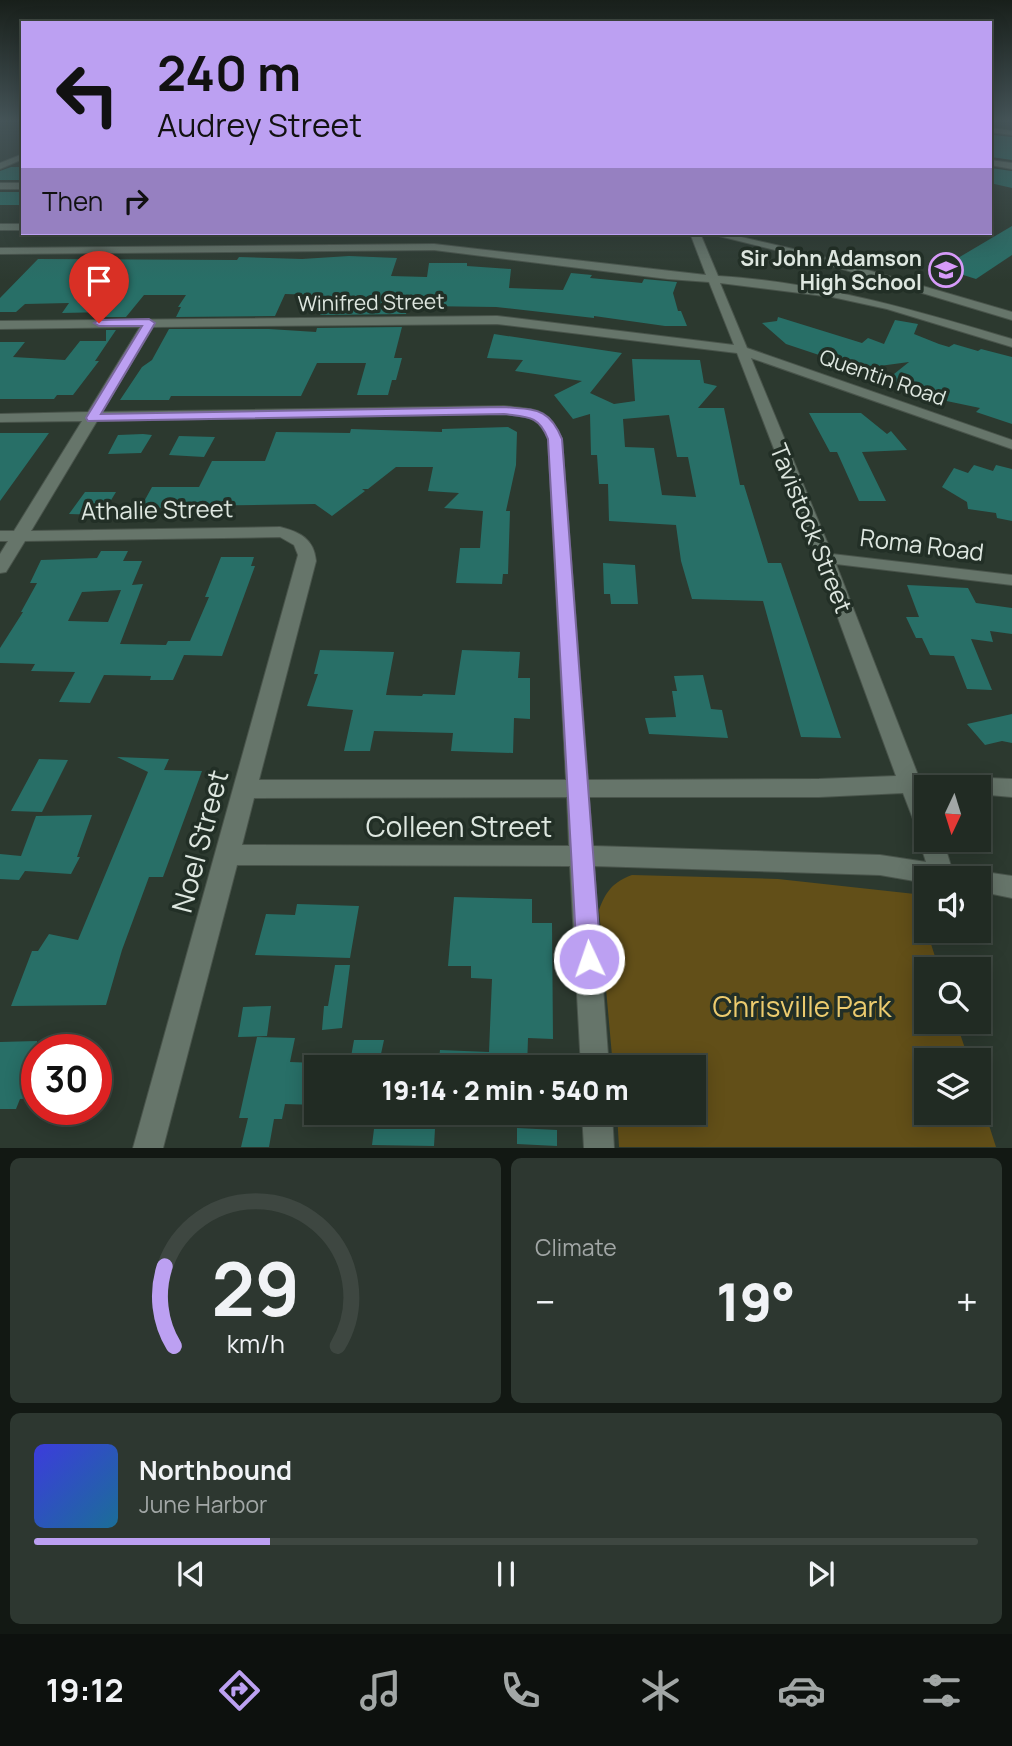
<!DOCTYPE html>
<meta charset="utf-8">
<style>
:root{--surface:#212b23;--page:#2d3730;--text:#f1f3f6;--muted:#a2a7a6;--line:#3e4741;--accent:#bca0f2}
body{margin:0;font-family:Manrope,sans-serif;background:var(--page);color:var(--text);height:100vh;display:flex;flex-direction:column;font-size:26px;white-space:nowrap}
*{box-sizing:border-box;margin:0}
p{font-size:23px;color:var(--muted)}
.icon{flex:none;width:38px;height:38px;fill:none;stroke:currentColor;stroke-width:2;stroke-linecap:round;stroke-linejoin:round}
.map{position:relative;height:1148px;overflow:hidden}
.side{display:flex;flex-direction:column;gap:10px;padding:10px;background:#121813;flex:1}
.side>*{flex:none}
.guide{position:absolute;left:21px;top:21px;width:971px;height:214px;border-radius:0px;box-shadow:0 4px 18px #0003,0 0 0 2px var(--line);background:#bca0f2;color:#111;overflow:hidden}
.needle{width:46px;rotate:184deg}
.controls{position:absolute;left:914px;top:775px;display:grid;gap:14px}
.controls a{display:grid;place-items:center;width:77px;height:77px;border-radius:0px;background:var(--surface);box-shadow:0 4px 18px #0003,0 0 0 2px var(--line);font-size:35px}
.speed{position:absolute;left:21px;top:1034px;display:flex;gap:14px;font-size:35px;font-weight:700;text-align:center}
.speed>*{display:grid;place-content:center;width:91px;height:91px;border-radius:50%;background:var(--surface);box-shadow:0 4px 18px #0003,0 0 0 2px var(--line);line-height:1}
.speed .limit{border:10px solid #d22;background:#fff;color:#111}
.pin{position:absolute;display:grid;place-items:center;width:60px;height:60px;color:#fff;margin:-72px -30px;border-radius:50% 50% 50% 0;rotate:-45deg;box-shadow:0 0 7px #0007}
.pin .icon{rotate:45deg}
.me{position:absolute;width:77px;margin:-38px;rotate:357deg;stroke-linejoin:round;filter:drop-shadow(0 0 5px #0008)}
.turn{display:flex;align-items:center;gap:24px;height:147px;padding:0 21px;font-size:32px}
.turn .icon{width:91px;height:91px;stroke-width:2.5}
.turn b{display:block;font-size:49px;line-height:60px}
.then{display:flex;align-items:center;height:66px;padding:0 21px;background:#0003;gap:14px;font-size:26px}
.big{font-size:52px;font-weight:800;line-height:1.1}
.side .card{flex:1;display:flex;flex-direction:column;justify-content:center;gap:10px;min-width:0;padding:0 24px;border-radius:10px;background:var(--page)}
.side .dial{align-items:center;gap:0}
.dial svg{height:182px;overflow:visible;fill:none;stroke:var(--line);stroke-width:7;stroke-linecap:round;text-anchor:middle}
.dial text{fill:var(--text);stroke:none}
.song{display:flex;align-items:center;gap:21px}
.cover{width:84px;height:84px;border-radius:10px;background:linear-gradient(135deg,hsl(240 70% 55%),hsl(200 70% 35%))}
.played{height:7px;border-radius:4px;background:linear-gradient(90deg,var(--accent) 25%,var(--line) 25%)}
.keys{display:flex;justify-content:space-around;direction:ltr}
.heat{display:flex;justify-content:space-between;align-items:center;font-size:38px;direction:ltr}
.side .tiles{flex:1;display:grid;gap:10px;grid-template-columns:1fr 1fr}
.card:last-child{grid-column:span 2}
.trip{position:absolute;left:304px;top:1055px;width:402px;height:70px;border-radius:0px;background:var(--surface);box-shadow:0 4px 18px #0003,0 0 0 2px var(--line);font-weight:800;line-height:70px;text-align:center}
.dock{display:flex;height:112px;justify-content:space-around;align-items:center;background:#0d110e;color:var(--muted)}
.dock .icon{width:49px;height:49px}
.dock .on{color:var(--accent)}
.dock b{font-size:32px;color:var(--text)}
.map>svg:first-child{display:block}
.green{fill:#624f18}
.building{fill:#286f67;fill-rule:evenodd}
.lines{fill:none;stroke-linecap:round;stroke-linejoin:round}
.street-casing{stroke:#49544b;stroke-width:2}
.secondary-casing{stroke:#49544b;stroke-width:2}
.street{fill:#66756a;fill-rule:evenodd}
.secondary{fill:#66756a;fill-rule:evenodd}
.route{fill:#bca0f2;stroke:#7a689d;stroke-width:2}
.labels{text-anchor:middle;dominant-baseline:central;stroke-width:7;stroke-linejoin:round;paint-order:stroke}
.far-poi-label{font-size:21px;font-weight:bold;fill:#dee7e0;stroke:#222f26;text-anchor:end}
.far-street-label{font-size:21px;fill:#dee7e0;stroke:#222f26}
.street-label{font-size:24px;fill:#dee7e0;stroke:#222f26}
.near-street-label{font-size:28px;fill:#dee7e0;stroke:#222f26}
.near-park-label{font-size:28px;fill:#eccb6e;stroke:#222f26}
</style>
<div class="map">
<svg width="1012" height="1148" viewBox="0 0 1012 1148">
<rect width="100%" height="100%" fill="#2c392f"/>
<path class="green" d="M632,875L778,879L915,894L939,969L926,970V1022H956L969,1060H926V1113H978V1091L996,1147H619L617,1113H695V1068L613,1067L599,910C606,891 613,882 632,875Z"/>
<path class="building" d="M994,135L1012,137V160L991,157Z
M11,167H23V180H0V171Z
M990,168L1012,171V188L990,183Z
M0,192H23V205H0Z
M1012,226V255L976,279L941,268Z
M349,256L397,258L391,276L427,277L429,263H467V266L511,269L509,288L563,290L571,273L592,275L590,278L642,283L644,279L677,282L673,293L678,311H681L687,326H665L594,316V318L496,307L422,306L408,307L406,314L320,315L325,297L321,295L285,294L275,316L176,317L181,307H178L186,295H144L126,317H106V312L62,313L69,303L25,304L16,312H0V298L38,259L237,260L239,257L302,259Z
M778,317L862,343L868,338L884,344L895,320L918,324L914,334L939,344L949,347L954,344L978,351L981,349L1012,357V424L976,412L980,408L937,399L939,394L912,386L908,389L884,382L909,362L850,370L831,354L825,357L786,344L762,323L777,321Z
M402,327L394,358H402L396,380H392L388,395H357L366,363H317L301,396H171L169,400H120L142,367L152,360L169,329H269L316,332L317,328Z
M106,330H116L95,361H99L73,395H57L54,399H0V342H25L13,357L65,360L80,341H106Z
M494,334L622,353L590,393L614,404L635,401L632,359L700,360L704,383L717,386L698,408H724L740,485H744L768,563H781L841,738L801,737L763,601L692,599L681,561L676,525L609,521L608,484H599L597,455H591L590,414L573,419L554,395L582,381L515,371L523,360L487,358ZM669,415L677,457H688L696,497L662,495L654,448L625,447L623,419Z
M809,413H861L887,434L891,431L907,450L862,452L886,501H859L837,452H830Z
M508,427L517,432L516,465L506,511H510L508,574H503L502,584L456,583L460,548H480L483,511L444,508L459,493L428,491L433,467H396L368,489H362L365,491L332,516L315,504L184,506L182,509L141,507L152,487H199L212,461H265L276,432L350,433L351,429L442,432V429Z
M0,433H49L0,501Z
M143,434L152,435L141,453L108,454L118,435Z
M179,436L215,437L204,457L169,455Z
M974,465L993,471L996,465L1012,469V521L997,518L996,513L968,509L967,502L942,487L954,468L968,473Z
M85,492H116L102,515L69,514Z
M101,551H128L123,561H142L132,585L143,584L120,644L166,645L168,641H190L209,597H205L221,557H254L251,566H255L222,656L184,655L173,680H150L151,676L104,675L90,703L59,702L75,672L31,671L35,664L0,663V648L23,612H21L37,583H30L41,560L97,558ZM121,590L108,622L68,621L82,592Z
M603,563L635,565L638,604H611L610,594H604Z
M907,585L968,588L976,603L1012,608V634L990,631L993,642L971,639L992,690L967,689L954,656L930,655L922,638H916L906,617H919Z
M320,650L394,652L386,695L422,696L423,694L455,695L462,650L520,652L518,678H530V719L514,718L513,753L451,751L453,733L374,731L370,751H344L353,710L307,706L318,674H314Z
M703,675L711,709L722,710L728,738L649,734L645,718L676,717L672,691H677L674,676Z
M1012,714V743L1002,741L985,745L967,724Z
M117,757L169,759L164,770L202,771L163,877H149L122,950L106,1005L11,1006L32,951H38L49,934L78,940L148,772Z
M39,759L68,760L42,812L11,811Z
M92,815L77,857H80L71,874L25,871L19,880L0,879V854L21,856L36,816Z
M454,897L532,899V923H552L553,1039L528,1038L527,1068H438L440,1050L489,1052L492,979L471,978V966H448Z
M297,904L359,906L350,958L255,955L266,914L295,915Z
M335,965H350L342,1028L322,1030L324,1006H328Z
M271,1006L267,1036L238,1037L243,1007Z
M257,1037L295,1038L290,1062L317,1063V1105L285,1104L282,1119H274L269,1147H241L248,1118H239Z
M354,1040H384L378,1068H349Z
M37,1041V1098L20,1099L16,1109H0V1042Z
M517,1128L557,1130V1146L517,1144Z
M374,1129H435L434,1146L372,1145Z"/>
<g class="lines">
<g class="street-casing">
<path id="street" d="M990,160L1012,163V169L990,165Z
M0,183H23V189H0Z
M690,233H700L718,276C819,282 915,310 1012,339V347L887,309L832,297L720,283L747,348L1012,440V449L751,358L832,554L1012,575V585L836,564L918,775L1012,779V797L978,794V788H926L925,792L926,840H943L951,866L972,873L978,871L1012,876V898L978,891V878H926V883L880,875L594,866L609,1068H581L570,866L237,865L163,1148H133L298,555L294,545L280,537L25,541L6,572L0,573V554L8,541H0V531H14L82,421L0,422V414L88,412L140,327L0,329V321L497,316L734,345L709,282L668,279L434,250L0,254V248L434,244L706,275ZM497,324L737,353L816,558L896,776L819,779L588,780L562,439C549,407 536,410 504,406L102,412L153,327ZM504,414C527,417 538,415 548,439L566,780H259L316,561C314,539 300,532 280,527L31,531L97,421ZM903,793L918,832L923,833L919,840L926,862L880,855L593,846L589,797H819ZM567,797L569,846L242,845L254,798Z
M582,1113H612L614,1148H584Z"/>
</g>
<g class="secondary-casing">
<path id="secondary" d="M990,128L1012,131V135L990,132Z
M23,154V159L0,169V163Z
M0,224H23V230H0Z
M707,233H724L806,252L1012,312V320L799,256Z"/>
</g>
<use href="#street" class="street"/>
<use href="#secondary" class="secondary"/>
</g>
<linearGradient id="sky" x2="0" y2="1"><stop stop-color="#181f1a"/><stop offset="0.43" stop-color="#455458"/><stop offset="1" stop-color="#455458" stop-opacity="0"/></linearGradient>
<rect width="1012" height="281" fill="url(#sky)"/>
<path class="route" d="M149,319L155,323L101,414L504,407C535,410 549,407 562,439L601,959L598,967L589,970L581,967L577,959L548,439C539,415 527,417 504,414L88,421L86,418L142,326H99L94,323L99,320Z"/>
<defs>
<g id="school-ring" transform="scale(1.75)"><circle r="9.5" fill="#222f26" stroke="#d79bf9" stroke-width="1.5"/><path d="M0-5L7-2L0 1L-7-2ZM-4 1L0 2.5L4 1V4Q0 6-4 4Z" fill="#d79bf9"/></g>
</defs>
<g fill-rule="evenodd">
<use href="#school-ring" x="946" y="270"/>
</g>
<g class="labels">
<g class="far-poi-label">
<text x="922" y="258">Sir John Adamson<tspan x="922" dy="24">High School</tspan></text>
</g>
<g class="far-street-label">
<text transform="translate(371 302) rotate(-1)">Winifred Street</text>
<text transform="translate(883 377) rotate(19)">Quentin Road</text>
</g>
<g class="street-label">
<text transform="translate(157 509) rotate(-1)">Athalie Street</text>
<text transform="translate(812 528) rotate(68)">Tavistock Street</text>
<text transform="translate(922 544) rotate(7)">Roma Road</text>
</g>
<g class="near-street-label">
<text x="459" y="826">Colleen Street</text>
<text transform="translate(199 841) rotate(-75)">Noel Street</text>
</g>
<g class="near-park-label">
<text x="802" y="1006">Chrisville Park</text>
</g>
</g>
</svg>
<div class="controls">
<a><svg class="needle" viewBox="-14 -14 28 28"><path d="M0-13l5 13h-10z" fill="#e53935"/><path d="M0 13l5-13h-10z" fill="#a2a7a6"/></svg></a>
<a><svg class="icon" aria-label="sound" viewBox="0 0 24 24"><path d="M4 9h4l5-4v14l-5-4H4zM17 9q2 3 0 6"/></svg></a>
<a><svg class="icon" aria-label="search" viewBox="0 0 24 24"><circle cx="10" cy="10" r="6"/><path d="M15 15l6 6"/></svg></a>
<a><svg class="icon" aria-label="layers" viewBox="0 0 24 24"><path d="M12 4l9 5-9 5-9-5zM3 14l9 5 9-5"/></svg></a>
</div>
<div class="speed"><div class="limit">30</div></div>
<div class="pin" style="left:99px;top:323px;background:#d93025"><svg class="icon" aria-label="arrive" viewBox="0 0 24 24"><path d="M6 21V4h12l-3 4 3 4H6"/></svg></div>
<svg class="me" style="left:589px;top:959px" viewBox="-20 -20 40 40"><circle r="17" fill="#bca0f2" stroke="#fff" stroke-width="3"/><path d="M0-11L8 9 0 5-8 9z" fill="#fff"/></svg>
<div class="trip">19:14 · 2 min · 540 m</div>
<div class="guide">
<div class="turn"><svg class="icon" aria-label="left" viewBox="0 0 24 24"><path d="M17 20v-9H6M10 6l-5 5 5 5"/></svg><div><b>240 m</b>Audrey Street</div></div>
<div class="then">Then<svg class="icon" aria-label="right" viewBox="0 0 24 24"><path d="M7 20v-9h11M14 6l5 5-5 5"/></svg></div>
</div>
</div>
<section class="side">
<div class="tiles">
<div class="card dial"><svg viewBox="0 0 100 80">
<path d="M14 69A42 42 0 1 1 86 69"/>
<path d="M14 69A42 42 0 0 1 10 34" stroke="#bca0f2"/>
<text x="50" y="56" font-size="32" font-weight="700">29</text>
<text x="50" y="72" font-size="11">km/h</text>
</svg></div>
<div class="card"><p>Climate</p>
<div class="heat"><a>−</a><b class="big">19°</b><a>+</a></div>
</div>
<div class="card">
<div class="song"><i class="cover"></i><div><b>Northbound</b><p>June Harbor</p></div></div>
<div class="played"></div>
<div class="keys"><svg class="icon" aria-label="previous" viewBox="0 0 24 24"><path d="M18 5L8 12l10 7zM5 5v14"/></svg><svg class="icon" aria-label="pause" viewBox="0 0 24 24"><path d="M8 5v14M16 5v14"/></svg><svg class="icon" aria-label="next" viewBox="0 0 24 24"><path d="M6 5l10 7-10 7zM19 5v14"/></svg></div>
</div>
</div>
</section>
<nav class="dock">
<b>19:12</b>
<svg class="icon on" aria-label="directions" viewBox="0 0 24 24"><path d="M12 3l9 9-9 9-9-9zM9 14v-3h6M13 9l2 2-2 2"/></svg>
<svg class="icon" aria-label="music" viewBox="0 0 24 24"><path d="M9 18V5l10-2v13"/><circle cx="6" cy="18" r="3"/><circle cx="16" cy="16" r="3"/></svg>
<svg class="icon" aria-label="phone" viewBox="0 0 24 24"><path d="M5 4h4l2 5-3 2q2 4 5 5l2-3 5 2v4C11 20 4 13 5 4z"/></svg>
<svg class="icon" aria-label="climate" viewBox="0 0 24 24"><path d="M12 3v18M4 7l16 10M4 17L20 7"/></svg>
<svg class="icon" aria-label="car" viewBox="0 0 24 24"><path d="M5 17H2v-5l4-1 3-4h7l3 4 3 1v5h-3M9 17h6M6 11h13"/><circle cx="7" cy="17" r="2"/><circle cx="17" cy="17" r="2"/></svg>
<svg class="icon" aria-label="filters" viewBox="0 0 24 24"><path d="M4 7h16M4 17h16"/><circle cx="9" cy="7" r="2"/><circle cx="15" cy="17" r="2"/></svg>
</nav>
